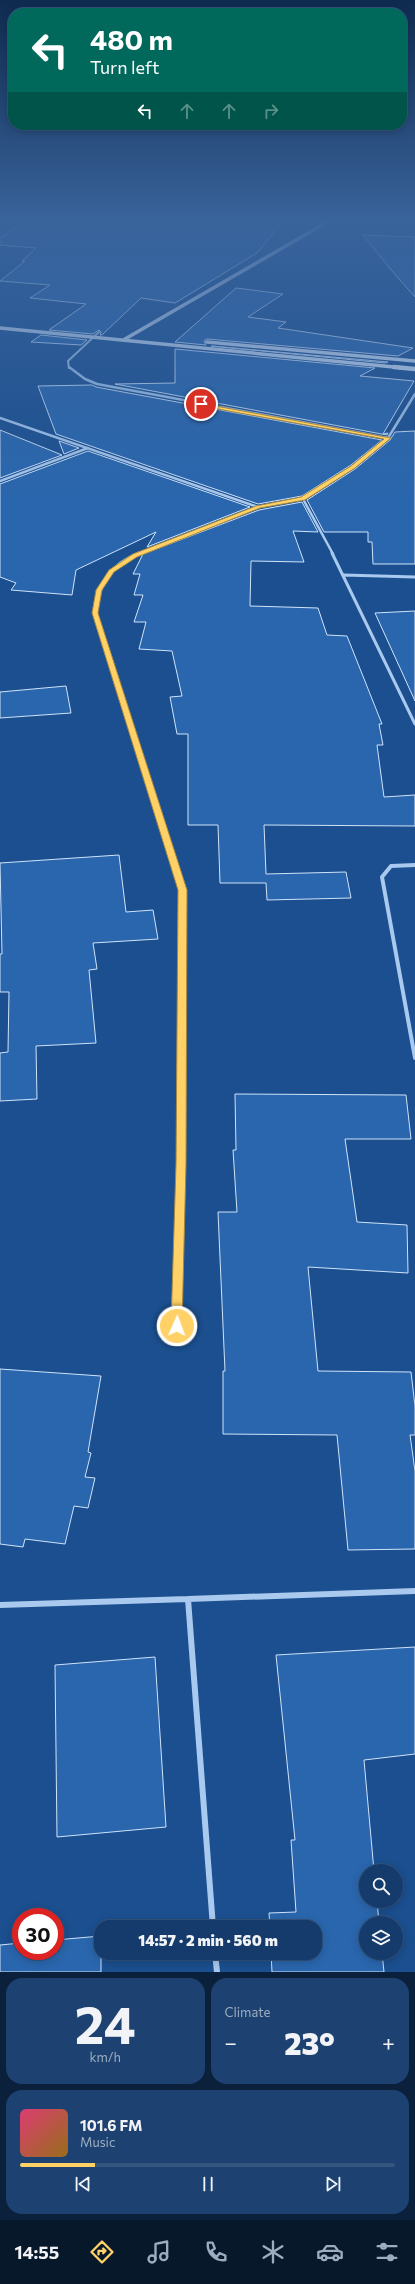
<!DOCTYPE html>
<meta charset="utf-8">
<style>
:root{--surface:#143b6b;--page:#1d4271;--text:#f1f3f6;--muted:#9dadc1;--line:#33557e;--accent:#ffd166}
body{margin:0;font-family:Commissioner,sans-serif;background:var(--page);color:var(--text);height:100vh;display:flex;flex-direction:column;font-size:15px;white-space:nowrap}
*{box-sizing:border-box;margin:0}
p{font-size:13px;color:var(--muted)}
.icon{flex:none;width:22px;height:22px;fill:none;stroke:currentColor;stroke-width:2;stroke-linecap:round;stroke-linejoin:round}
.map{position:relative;height:1972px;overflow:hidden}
.side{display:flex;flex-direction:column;gap:6px;padding:6px;background:#0b203b;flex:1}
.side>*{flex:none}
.hud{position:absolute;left:8px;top:8px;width:399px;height:122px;border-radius:16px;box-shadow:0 2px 10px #0003,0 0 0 1px var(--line);background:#00695c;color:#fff;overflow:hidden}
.tools{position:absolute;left:359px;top:1864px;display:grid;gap:8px}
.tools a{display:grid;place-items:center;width:44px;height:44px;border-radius:50%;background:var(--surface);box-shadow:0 2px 10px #0003,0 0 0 1px var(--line);font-size:20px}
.speed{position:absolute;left:12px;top:1908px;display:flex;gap:8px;font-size:20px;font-weight:700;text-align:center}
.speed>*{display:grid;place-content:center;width:52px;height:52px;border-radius:50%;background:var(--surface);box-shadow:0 2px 10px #0003,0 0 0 1px var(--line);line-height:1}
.speed .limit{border:6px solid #d22;background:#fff;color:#111}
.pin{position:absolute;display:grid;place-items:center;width:34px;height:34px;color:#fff;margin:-17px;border:2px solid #fff;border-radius:50%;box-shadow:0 1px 4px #0007}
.me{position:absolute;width:44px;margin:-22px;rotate:2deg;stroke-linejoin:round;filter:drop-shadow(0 0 3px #0008)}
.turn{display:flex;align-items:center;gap:14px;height:84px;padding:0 16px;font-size:18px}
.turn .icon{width:52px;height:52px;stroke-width:2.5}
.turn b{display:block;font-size:28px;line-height:34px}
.lanes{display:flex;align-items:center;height:38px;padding:0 16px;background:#0003;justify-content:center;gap:20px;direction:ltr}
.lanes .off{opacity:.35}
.big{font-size:30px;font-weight:800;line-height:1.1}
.side .tile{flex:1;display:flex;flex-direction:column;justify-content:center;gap:6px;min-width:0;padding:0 14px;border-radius:16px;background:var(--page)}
.side .dial{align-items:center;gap:0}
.dial b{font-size:52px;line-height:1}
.song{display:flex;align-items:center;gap:12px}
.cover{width:48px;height:48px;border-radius:6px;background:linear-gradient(135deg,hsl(340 70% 55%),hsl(40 70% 35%))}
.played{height:4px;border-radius:2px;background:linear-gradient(90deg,var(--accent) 20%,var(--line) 20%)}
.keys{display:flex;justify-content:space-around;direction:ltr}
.heat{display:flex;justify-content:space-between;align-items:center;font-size:22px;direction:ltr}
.side .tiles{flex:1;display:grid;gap:6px;grid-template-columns:1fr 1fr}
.tile:last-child{grid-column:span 2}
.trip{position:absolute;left:94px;top:1920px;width:228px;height:40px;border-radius:16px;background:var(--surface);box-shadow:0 2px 10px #0003,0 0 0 1px var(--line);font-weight:800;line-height:40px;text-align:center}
.tab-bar{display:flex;height:64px;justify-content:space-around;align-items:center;background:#08182b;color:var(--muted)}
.tab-bar .icon{width:28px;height:28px}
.tab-bar .active{color:var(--accent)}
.tab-bar b{font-size:18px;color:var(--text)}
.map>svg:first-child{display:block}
.building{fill:#2a66ad;stroke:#cfe3fa}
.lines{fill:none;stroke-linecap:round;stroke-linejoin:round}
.street-far5{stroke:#a9c9ee;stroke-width:2}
.street-far4{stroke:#a9c9ee;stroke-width:2.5}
.street-far3{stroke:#a9c9ee;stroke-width:3}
.street-far2{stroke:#a9c9ee;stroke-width:4}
.street-far1{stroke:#a9c9ee;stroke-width:5}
.street{stroke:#a9c9ee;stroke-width:6}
.secondary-far1{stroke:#d6e6fa;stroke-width:3.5}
.secondary{stroke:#d6e6fa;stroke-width:4.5}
.route{fill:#ffd166;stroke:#a68842}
</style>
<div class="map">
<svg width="415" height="1972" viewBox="0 0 415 1972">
<rect width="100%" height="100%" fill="#1b4f8f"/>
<path class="building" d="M25,221H283L257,253L175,303L141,298L102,335H100L101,332L99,330L93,334L49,330L86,304L30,298L50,285L0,281L25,261H22L36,248L0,245V238Z
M363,235L415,237V297L392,271Z
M236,288L283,294L248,317L286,322L278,328L413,348L398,356L207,339L204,341L206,345L175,342Z
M41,335L87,340L81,345L31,342Z
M211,346L388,362L385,363Z
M175,349L375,368L360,376L414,381L383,434L388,433L387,435L115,384L175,383Z
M92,385L96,387L382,440L351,465L302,496L258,504L56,434L38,386Z
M0,430L62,455L0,478Z
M415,431V564H373L372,542H368V532H324L307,500L355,469L390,440L395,432Z
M59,441L79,448L64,454Z
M88,451L250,507L147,547L156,532L76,570L72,595L11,590L16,583L0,577V484Z
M302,502L318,532L293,531L304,562L251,561L250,606L318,608L327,635L347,636L382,724H379L383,745H377L384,797L415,795V826L264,825L266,874L346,872L351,898L267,900L266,883H220L218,825H188V734H177L170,697L182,696L172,651L139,649L146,622H134L143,595H134L140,574H133L143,554L259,510Z
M415,611V701L375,613Z
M66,686L71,713L0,718V692Z
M119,855L126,912L153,910L158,939L93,943L97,969L89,970L96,1043L36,1046L37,1099L0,1101V1053L8,1052L9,992H0V954H2L0,863Z
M235,1094L406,1095L411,1139H345L357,1222L407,1225L408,1273L308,1267L318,1371L411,1372L415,1406V1435H410L415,1471V1549L348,1550L337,1435L223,1434V1371H225L218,1212H237L233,1150H236Z
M0,1369L101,1376L88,1452L91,1453L85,1477L95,1478L88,1508L74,1506L65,1544L25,1539L23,1547L0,1544Z
M415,1647V1754L364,1760L374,1871H366V1901H377L379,1923H366V1953H382L384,1972H272L271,1953H315V1927H270L269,1913L296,1912L291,1840H295L276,1655Z
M155,1657L166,1827L57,1837L55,1665Z
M101,1936V1972H0V1945L21,1943V1951H55V1940Z"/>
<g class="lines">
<path class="street-far5" d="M69,368L68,361L99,332"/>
<path class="street-far4" d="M69,367L85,379L97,384L388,438
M0,418L258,507
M0,481L88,448
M303,499L333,554
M137,554L258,507L303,499L353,467L388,438L415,394"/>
<path class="street-far3" d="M139,553C109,565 100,583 95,613L151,792
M332,553L415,724
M344,575L415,577"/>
<path class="street-far2" d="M151,791L182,890L181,1095
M415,865L391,866L382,877L415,1058"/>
<path class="street-far1" d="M177,1326L181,1094"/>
<path class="street" d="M0,1605L188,1599
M213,1927L188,1599L415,1591
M215,1953L217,1972"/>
<path class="secondary-far1" d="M0,328L404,368
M125,339L329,221
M207,342L415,361"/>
<path class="secondary" d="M394,367L415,369"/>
</g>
<linearGradient id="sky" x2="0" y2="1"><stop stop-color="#0f2b4f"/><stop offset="0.44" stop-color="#39639b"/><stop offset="1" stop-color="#39639b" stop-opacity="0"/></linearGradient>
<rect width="415" height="497" fill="url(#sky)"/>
<path class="route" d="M199,403L391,438L355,468L305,500L260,508L137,557L114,572L102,590L98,613L187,890L186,1164L182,1326L177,1330L171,1326L176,1164L178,890L92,613L96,590L109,570L133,554L256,506L301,497L351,466L384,439L201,406Z"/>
</svg>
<div class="tools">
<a><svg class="icon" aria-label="search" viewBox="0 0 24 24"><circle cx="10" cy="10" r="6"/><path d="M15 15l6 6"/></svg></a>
<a><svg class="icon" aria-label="layers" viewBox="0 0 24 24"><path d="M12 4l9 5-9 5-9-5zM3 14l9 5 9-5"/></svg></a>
</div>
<div class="speed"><div class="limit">30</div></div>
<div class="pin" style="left:201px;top:404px;background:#d93025"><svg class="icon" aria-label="arrive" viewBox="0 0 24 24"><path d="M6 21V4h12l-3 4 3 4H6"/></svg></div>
<svg class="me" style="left:177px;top:1326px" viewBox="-20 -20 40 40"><circle r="17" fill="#ffd166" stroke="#fff" stroke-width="3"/><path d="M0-11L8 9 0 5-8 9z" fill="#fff"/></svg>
<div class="trip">14:57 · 2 min · 560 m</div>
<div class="hud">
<div class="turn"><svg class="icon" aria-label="left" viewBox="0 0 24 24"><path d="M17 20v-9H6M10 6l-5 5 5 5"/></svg><div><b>480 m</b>Turn left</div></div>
<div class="lanes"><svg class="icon" aria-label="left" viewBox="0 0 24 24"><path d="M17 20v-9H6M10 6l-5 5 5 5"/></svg><svg class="icon off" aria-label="ahead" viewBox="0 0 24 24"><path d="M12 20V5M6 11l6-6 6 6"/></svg><svg class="icon off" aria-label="ahead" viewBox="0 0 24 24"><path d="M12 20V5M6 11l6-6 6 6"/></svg><svg class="icon off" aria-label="right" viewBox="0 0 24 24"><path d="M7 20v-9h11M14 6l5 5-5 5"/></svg></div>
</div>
</div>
<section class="side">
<div class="tiles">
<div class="tile dial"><b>24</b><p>km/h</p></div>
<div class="tile"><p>Climate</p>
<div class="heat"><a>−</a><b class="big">23°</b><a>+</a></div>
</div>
<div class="tile">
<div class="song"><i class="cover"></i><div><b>101.6 FM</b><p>Music</p></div></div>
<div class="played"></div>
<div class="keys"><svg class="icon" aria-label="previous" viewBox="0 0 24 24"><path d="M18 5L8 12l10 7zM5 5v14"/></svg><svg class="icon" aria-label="pause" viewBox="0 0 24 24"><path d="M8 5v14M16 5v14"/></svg><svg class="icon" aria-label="next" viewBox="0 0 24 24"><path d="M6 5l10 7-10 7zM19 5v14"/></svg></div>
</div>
</div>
</section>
<nav class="tab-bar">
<b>14:55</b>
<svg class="icon active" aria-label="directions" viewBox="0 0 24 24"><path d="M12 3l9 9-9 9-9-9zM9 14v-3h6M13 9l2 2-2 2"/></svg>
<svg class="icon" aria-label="music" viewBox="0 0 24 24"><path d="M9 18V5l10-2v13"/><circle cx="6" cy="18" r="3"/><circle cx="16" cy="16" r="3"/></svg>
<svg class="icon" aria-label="phone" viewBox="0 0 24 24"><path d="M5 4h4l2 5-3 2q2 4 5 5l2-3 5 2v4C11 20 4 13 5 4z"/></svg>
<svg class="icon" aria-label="climate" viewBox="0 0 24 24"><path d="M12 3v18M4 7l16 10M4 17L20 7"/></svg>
<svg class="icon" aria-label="car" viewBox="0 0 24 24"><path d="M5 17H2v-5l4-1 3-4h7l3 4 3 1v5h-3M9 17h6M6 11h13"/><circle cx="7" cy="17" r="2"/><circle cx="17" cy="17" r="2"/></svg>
<svg class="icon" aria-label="filters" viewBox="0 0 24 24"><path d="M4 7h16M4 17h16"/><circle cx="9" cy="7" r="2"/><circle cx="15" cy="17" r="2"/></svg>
</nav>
